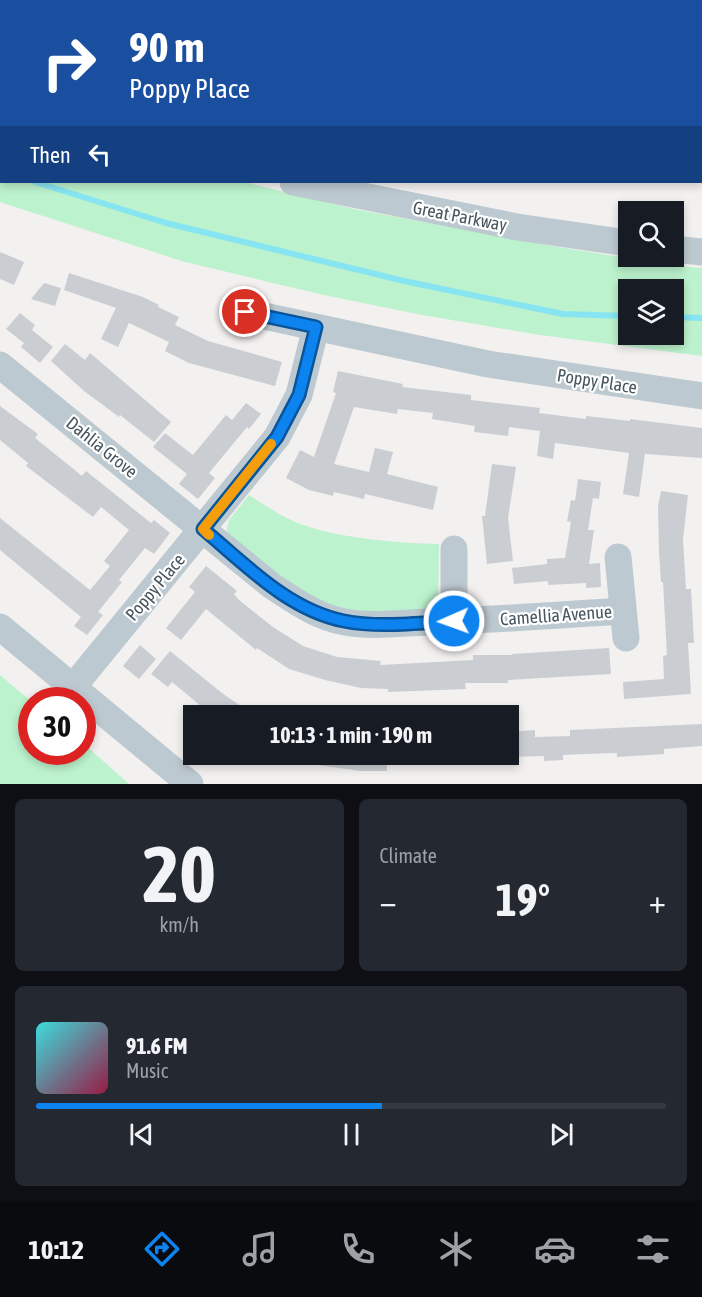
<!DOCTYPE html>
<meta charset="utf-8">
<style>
:root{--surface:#171b24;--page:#242831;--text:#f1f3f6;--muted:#9ea1a6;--line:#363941;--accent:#0d83f0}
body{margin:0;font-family:"Asap Condensed",sans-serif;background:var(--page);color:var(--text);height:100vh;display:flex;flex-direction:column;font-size:22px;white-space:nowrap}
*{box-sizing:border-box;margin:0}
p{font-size:20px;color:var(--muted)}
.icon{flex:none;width:33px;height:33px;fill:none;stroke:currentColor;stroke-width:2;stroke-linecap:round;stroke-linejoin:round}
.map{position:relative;height:784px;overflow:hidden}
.sheet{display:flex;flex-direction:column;gap:15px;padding:15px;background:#0d0f14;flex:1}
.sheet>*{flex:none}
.guide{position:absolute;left:0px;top:0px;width:702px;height:183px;box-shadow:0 3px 9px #0003;background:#1a4fa0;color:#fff;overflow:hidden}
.buttons{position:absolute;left:618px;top:201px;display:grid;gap:12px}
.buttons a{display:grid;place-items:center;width:66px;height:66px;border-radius:0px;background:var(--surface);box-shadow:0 3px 9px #0003;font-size:30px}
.speed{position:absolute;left:18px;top:687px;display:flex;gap:12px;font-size:30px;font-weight:700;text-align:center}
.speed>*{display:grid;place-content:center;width:78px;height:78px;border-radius:50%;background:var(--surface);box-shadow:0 3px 9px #0003;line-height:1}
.speed .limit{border:9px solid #d22;background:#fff;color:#111}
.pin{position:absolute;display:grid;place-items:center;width:51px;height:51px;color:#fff;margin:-26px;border:3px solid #fff;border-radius:50%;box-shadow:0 2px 6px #0007}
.me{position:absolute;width:66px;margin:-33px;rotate:268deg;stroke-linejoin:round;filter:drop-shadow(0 0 4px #0008)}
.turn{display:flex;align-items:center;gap:21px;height:126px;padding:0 30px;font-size:27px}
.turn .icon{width:78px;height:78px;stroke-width:2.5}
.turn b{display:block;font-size:42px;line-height:51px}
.then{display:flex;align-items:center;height:57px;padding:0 30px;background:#0003;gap:12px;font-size:22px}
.big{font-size:45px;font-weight:700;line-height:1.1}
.sheet .card{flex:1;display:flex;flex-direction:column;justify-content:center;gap:9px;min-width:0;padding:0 21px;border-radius:9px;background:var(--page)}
.sheet .dial{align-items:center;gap:0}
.dial b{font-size:78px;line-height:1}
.song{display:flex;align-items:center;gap:18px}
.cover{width:72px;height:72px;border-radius:9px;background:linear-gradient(135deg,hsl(180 70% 55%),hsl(340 70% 35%))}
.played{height:6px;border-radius:3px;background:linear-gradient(90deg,var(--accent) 55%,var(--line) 55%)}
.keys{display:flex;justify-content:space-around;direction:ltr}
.heat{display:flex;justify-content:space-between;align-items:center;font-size:33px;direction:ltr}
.sheet .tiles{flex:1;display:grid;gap:15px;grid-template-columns:1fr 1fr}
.card:last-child{grid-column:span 2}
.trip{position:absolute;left:183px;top:705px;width:336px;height:60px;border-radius:0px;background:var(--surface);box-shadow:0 3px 9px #0003;font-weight:700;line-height:60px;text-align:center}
.menu{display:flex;height:96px;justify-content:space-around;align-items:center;background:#090b0e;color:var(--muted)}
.menu .icon{width:42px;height:42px}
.menu .on{color:var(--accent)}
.menu b{font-size:27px;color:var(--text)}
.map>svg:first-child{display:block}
.green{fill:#bcf2cd;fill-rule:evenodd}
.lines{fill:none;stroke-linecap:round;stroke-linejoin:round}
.stream{stroke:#87e5f2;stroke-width:6}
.building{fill:#caced3}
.minor{stroke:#bdc9d0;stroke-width:27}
.route-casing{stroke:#08559c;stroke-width:15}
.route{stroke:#0d83f0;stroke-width:10}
.slow{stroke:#f59e0b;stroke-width:10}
.labels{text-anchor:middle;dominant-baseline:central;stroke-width:4.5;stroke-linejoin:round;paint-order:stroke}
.street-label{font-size:18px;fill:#47565f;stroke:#fff}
</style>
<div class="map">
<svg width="702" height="784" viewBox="0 0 702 784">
<rect width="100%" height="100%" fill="#f3f0f0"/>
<path class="green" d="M0,114L2,182H244L354,209L552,246L676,266L702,268V356L540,335L417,314L324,295L185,262L0,202ZM628,290H674V334H628Z
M249,495C263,504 278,514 293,521C331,538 397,543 439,544L438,609C410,611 382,614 355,611C304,605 263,564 226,532L229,520Z
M0,675L31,701L32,752H82L83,743L129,784H0Z"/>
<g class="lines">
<path class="stream" d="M0,171H2
M35,182L166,223L404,281L563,314L628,316
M674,317L702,318"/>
</g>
<path class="building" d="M0,252L24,262L14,285L0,279Z
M69,273L143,297L159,305L158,307L179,317L175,325L208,341L282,362L275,386L189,363L165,351L169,342L129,323L118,347L101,339L116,308L64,290Z
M44,283L61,288L55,306L31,299Z
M20,313L35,325L32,330L53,347L40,363L21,347L24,343L6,329Z
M65,344L85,360L90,353L171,422L154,442L120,415L119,417L84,391L51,361Z
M338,371L403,384L402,387L471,395V400L540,408L539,413L586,419V416L630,421V419L702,428V458L645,454L639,497L623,494L629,453L555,443L553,459L537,456L540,431L509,427L508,436L474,432L475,426L432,419L433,413L398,409L397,414L354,407L334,464L369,472L375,448L393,452L387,474L438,487L433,510L365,494L364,499L334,492L333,496L309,490L286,478L300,450L314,457L336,393L333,392Z
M246,403L261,414L249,429L247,427L209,473L215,478L198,499L179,484L187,474L153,447L165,433L193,455L226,415L232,420Z
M0,406L38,434L35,438L76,471L82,476L86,471L151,523L154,520L170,533L154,554L145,548L119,580L122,582L98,612L103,615L87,635L74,626L81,617L0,550V518L90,590L110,566L104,561L129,530L101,507L93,517L26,466L28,463L0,440Z
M492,464L516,467L508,518L513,561L487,564L482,516H485Z
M578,479L601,482L599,499L593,498L588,530H594L589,564L600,563L601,587L586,588V583L548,585V581L514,584L512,568L547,564V559L565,558L571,522L567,521L571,500L575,501Z
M661,491L688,495L683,539L686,589H691L694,643H688L691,694L624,699L623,682L664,679L663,656L667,655L663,582H661L659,552L658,506Z
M206,566L237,591L234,594L239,600L273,627L303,646L337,657L381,661L380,665L473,660V655H512V654L609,648L611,674L508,680V683H465L466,689L388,692V689L361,688L325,680L289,669L257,648L256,650L206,609L181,640L166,628L195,592L189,587Z
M140,645L156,659L139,679L123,666Z
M170,651L222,693L255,716H213L172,682L168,687L151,674Z
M702,724V746L664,749V754L617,757V753L584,754L563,755V760L544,761V756L508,757V732L535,730V737L570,736V730Z
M312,754H386L387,771H360L311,764Z"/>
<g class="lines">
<path class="minor" d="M0,100L2,101
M293,182L517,227L628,243
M674,249L702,252
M245,312L488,364L702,396
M0,365L272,586C295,601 317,617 345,622C372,627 400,623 427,622C493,620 558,615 623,611
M618,557L626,638
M454,621V549
M0,627L190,784
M73,687L277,437L299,395L316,327"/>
</g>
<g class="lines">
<g class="route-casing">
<path id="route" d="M245,312L316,327L299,395L277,437L203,529C245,564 288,610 344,621C377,628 419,623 454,621"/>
</g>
<use href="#route" class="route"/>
<path class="slow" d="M209,535L203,529L271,444"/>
</g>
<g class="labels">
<g class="street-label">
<text transform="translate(460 216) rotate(11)">Great Parkway</text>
<text transform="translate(597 381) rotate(9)">Poppy Place</text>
<text transform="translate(102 447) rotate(39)">Dahlia Grove</text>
<text transform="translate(155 587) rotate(-50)">Poppy Place</text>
<text transform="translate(556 615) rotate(-4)">Camellia Avenue</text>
</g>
</g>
</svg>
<div class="buttons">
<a><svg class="icon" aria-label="search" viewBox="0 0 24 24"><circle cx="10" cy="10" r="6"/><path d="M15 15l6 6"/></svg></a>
<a><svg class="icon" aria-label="layers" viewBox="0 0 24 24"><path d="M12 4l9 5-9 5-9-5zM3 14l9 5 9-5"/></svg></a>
</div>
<div class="speed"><div class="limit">30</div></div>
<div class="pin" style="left:245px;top:312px;background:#d93025"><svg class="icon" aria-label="arrive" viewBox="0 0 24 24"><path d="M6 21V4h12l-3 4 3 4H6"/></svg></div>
<svg class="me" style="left:454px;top:621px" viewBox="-20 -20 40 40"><circle r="17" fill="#0d83f0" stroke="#fff" stroke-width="3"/><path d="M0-11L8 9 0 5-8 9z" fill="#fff"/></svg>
<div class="trip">10:13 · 1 min · 190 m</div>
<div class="guide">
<div class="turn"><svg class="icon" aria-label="right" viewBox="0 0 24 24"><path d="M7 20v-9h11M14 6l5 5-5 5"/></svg><div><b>90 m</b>Poppy Place</div></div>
<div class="then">Then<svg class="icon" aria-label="left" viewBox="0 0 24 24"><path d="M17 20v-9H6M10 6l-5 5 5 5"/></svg></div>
</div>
</div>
<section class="sheet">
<div class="tiles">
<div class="card dial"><b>20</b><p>km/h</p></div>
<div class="card"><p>Climate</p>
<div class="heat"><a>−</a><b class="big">19°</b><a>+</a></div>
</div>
<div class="card">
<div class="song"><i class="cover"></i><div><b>91.6 FM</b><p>Music</p></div></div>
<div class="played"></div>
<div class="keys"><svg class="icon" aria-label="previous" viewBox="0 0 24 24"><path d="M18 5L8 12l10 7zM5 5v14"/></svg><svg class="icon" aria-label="pause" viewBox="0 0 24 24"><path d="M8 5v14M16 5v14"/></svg><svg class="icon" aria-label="next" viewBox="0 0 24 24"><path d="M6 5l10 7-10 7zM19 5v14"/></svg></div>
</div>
</div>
</section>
<nav class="menu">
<b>10:12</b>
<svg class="icon on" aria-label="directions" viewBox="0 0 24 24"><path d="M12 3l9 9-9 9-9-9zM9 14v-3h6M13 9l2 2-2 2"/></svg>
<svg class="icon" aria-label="music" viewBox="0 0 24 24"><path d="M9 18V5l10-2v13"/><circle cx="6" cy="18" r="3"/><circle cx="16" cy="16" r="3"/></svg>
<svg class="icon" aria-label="phone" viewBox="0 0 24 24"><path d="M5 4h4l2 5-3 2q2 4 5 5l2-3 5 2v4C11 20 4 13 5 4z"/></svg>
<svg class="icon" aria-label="climate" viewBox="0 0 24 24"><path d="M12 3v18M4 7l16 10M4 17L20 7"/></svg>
<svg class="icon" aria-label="car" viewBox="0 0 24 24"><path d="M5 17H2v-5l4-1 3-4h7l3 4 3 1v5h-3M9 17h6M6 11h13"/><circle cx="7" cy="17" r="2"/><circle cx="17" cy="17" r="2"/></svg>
<svg class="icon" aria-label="filters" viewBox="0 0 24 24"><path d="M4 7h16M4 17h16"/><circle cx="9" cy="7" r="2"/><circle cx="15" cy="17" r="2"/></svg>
</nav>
